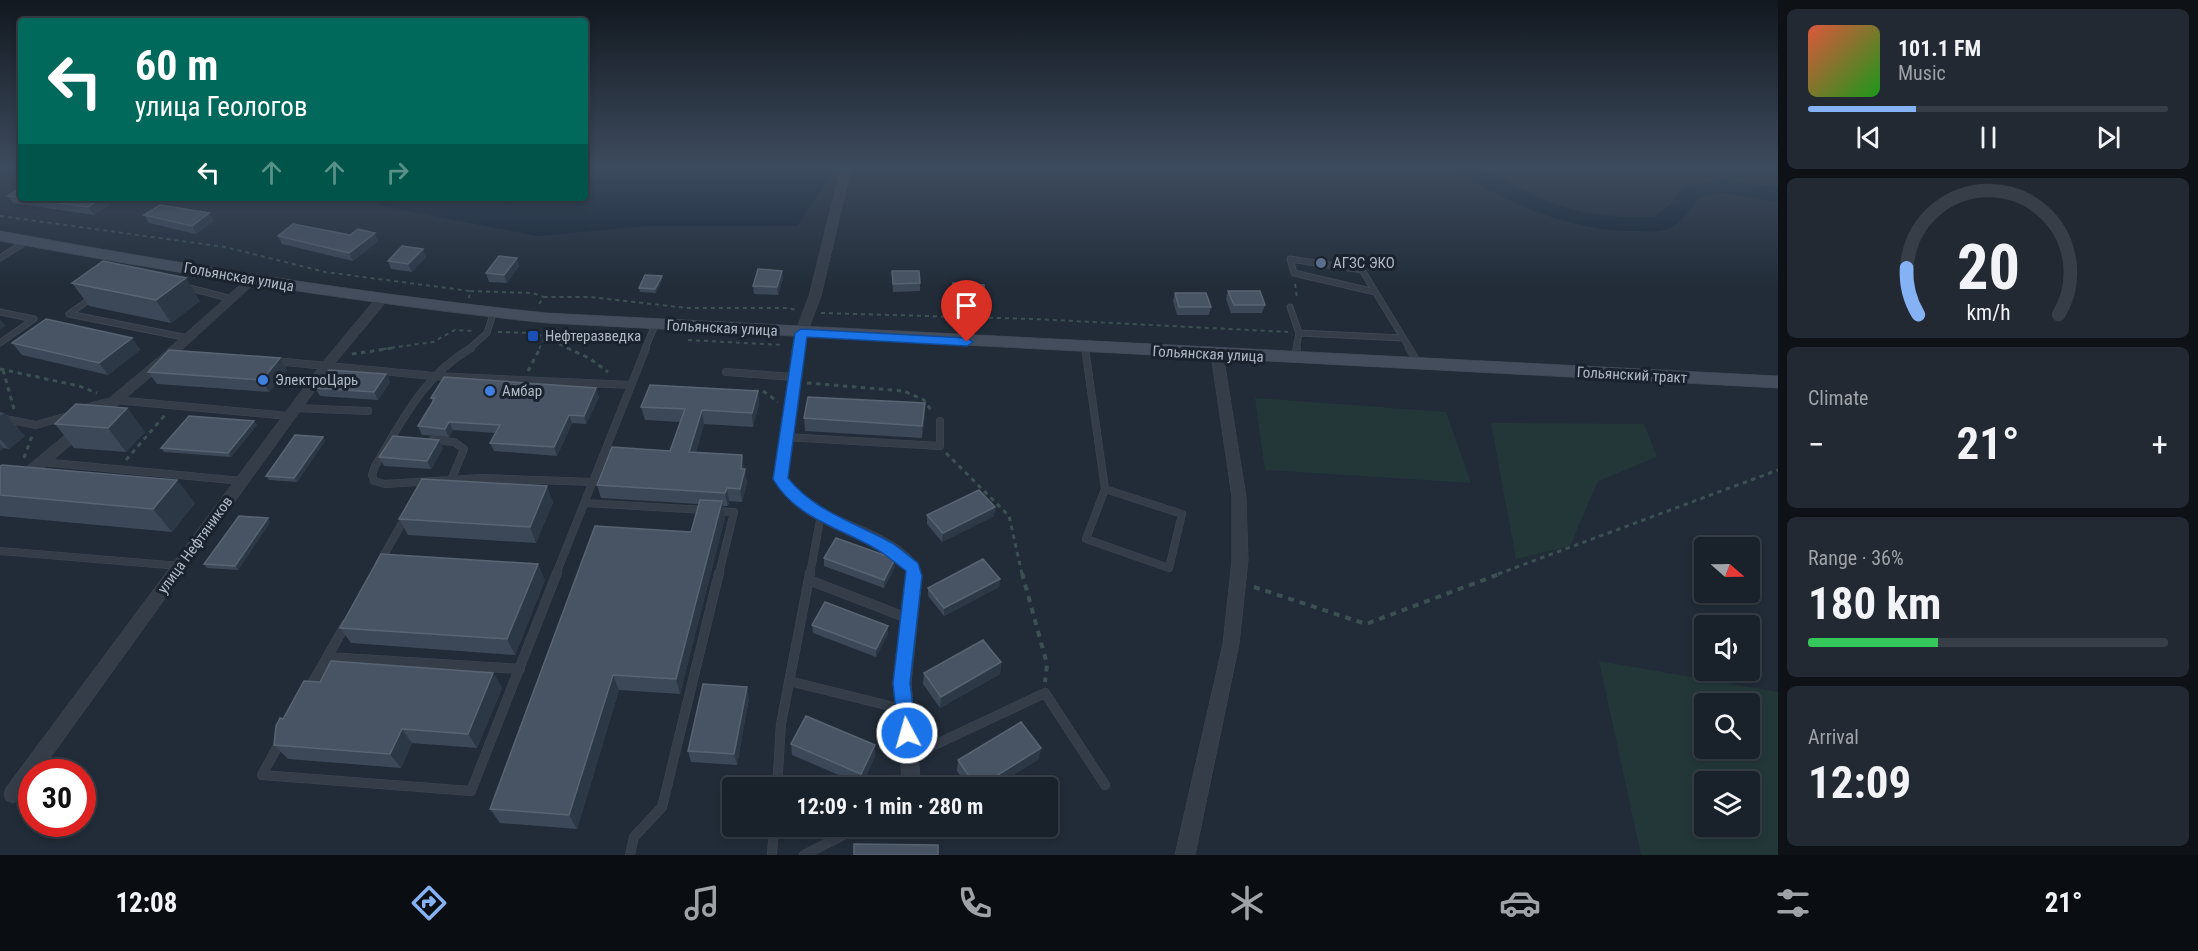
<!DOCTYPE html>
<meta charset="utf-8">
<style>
:root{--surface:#19212a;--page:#222932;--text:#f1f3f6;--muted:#9fa3a8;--line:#373e47;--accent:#84b2f5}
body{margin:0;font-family:"Roboto Condensed",sans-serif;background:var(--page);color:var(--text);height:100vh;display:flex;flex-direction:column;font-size:22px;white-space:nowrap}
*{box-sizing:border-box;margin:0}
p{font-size:20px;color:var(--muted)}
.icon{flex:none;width:33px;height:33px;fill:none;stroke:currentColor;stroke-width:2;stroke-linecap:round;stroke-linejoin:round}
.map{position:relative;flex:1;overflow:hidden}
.details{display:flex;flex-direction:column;gap:9px;padding:9px;background:#0e1217;width:420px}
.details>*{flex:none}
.top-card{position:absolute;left:18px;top:18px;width:570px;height:183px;border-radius:6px;box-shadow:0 3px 9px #0003,0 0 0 2px var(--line);background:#00695c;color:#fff;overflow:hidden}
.needle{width:39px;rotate:110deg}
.controls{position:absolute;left:1694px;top:537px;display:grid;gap:12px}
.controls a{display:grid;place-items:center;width:66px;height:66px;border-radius:6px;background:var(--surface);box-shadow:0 3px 9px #0003,0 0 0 2px var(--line);font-size:30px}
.speed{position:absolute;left:18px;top:759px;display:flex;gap:12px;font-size:30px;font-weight:700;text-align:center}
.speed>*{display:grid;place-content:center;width:78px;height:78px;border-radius:50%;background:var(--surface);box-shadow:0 3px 9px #0003,0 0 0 2px var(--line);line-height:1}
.speed .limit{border:9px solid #d22;background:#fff;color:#111}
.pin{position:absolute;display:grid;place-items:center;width:51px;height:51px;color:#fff;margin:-62px -26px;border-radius:50% 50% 50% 0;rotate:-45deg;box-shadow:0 0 6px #0007}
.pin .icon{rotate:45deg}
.me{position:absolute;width:66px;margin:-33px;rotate:354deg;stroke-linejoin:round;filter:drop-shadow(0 0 4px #0008)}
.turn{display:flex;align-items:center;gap:21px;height:126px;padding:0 18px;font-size:27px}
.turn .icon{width:78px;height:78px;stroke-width:2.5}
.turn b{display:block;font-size:42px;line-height:51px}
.lanes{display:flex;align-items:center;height:57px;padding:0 18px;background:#0003;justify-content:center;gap:30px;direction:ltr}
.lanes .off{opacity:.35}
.big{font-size:45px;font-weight:700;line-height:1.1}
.details .card{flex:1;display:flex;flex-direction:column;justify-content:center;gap:9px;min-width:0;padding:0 21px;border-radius:9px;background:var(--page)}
.details .dial{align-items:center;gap:0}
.dial svg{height:156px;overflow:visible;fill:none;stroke:var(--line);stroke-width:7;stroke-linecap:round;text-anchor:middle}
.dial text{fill:var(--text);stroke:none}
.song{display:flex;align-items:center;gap:18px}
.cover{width:72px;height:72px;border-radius:9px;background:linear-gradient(135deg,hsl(10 70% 55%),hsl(120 70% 35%))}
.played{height:6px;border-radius:3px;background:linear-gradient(90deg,var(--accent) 30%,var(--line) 30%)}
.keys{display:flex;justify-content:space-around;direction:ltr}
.heat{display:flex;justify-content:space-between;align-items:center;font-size:33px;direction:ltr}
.charge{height:9px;border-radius:4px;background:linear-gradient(90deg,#34c759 36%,var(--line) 0)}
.trip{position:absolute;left:722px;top:777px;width:336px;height:60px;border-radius:6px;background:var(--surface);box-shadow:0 3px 9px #0003,0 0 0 2px var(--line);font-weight:700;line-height:60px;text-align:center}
.tabs{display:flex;height:96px;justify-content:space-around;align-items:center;background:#0a0d11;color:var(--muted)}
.tabs .icon{width:42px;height:42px}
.tabs .selected{color:var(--accent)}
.tabs b{font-size:27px;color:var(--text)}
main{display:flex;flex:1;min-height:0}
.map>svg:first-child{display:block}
.green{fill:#233739;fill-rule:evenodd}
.water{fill:#152335}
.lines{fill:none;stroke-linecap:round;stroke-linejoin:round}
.river{fill:#152335;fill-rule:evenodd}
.service-far2-casing{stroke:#3e4652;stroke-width:7}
.service-far1-casing{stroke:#3e4652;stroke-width:8}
.service-casing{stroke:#3e4652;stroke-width:10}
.minor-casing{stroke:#3e4652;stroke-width:1}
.secondary-casing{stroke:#3e4652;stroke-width:1}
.path-far2{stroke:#3c5052;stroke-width:2;stroke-dasharray:4 4;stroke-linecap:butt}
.path-far1{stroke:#3c5052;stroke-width:3;stroke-dasharray:4.5 4.5;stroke-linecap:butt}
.path{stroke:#3c5052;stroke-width:4;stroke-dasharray:6 6;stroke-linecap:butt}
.service-far2{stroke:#353d49;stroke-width:5}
.service-far1{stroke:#353d49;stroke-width:7}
.service{stroke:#353d49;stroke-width:9}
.minor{fill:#353d49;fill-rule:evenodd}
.secondary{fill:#434d5c;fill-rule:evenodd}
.wall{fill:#3c4857}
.shaded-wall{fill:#2c3846}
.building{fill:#485463;stroke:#586472;stroke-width:1.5}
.route{fill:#1a73e8;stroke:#114b97;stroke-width:1.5}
.service-dot{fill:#5c6f8a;stroke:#1a232d;stroke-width:2}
.transit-dot{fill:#1a4fb4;stroke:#1a232d;stroke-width:2}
.shop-dot{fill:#3f7fe0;stroke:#1a232d;stroke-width:2}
.labels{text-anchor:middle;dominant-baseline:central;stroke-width:6;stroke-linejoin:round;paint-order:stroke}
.poi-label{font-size:15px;fill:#afb8c5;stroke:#1a232d;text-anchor:start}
.street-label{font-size:15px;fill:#afb8c5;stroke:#1a232d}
</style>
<main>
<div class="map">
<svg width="1778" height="855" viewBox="0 0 1778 855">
<rect width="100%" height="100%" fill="#212c38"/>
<path class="green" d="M1255,398L1446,412L1471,483L1265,470Z
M1491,423L1644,424L1657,457L1598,481L1570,546L1516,559Z
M1599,661L1778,692V855H1641ZM1704,704H1749V748H1704ZM1704,782H1749V826H1704Z"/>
<path class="water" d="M585,168H830V177L797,226H647L538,236L381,206L378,198H585Z"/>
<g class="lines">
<path class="river" d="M1453,168H1481L1520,189L1555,204L1582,212L1622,217H1654L1671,204L1683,186L1723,179L1778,188V202L1723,193L1699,197C1691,209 1681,224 1667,229C1658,233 1645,231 1635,231C1568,231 1513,204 1456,173Z"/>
<g class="service-far2-casing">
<path id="service-far2" d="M0,258L27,241
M186,287L232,299
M1375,292L1294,273L1290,259L1362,270L1410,349
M93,297L69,314L188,338
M1290,307L1299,333L1296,349
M0,312L34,319L0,343
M1299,333L1403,338
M469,349L487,333L493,314
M645,349L655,325"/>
</g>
<g class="service-far1-casing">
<path id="service-far1" d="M471,348C424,375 402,421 375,466L372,475L374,481L385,484L482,478L593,482
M1085,348L1105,489
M1409,348L1419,365
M1295,358L1297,348
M274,361L434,376L631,385
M726,372L794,377
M295,408L368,411
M81,409L115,400L289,416
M0,418L36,425L68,416
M785,437L940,446V421
M432,440L454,442L464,449L452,478
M42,462L242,481
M1105,489L1182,514L1169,568L1086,539Z
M585,503L705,510
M716,511L734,512L719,574
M0,551L180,566
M380,562L406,516
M556,574L646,348
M810,574L821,515"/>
</g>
<g class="service-casing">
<path id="service" d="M809,580L907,618
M327,657L520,669
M789,681L902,709
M310,687L346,624
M280,742L262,775L471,791L557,573
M911,756L1045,693L1105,785
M777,788L781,724L810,573
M630,855L634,837L662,807L719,573
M772,855L774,826
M804,855L861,826"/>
</g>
<g class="minor-casing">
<path id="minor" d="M841,168H851L821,296L807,333L787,478C795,488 802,497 813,504C841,521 917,540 922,576L911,683L921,788H903L893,683L906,570C866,532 801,529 773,479L795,333L809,296Z
M253,276L259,279L257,281L174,357L5,501L0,502V489L166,351L249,277Z
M381,296L387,300L385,303L331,368L40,772H32C32,785 26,798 13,803L6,800L4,794L6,788L323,362L377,297Z
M1217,350L1223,354L1246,497L1248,560L1239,644L1195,855H1175L1223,644L1232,560V497L1211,354Z"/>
</g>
<g class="secondary-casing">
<path id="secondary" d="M0,231C182,264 363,294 547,313L1778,376V388L547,323C363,304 182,274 0,241Z"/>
</g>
<path class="path-far2" d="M0,216L225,247L325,272L470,291L469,298
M1295,284L1297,298
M470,291L533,293L544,297
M539,304L544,297H590L687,308H787L797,310
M821,313L1034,319L1288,332
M498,332L535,333L570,349
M688,340L783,345
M383,349L433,342L455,330L474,331
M539,349L545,338"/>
<path class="path-far1" d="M567,348L589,358L608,372
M352,354L393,348
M0,369L79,386L97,393
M3,370L14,409
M528,371L540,348
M807,383L904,391L924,400L933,413
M754,391H763L778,402
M946,453L1009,516L1022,574
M24,458L32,436
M126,460L165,415
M1498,574L1778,470"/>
<path class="path" d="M1022,573L1047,664L1045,682
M1254,587L1366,624L1502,573"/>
<use href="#service-far2" class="service-far2"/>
<use href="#service-far1" class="service-far1"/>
<use href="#service" class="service"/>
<use href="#minor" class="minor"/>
<use href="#secondary" class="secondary"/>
</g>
<path class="wall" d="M21,187V198H111L113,202L94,215L13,203L8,196Z
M144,215L214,221L196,234L149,223Z
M278,236L378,241L353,261L282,244Z
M423,249L426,257L412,272L391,269L388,261Z
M519,266L507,283L489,282L486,273Z
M782,271L783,279L778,295L754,294L753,286Z
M892,271L920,283V291L893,292Z
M662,276V280L656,293L640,292L639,288Z
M72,283L200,301L171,323L89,306Z
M984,285L982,310L950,308L951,300Z
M1228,291L1265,305L1262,313H1231L1226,299Z
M1175,293L1211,307L1209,315H1177L1173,301Z
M132,338L140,350L108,375L22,355L12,343Z
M280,358L287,370L269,392L157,384L148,372Z
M386,374L390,382L378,400L320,396L315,388Z
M758,391L759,404L753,427L704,424L696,452L744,469L747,483L742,502L729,501L728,506H723L725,517L680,694L619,690L577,829L500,823L490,809L691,532L699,504L601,498L597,485L670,451L680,422L645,420L641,407Z
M599,397L586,424L572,423L557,456L494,451L490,443L496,433L453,430L449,437L422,435L418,426L433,402L431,398Z
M127,408L145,432L126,452L74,448L55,424Z
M0,412L4,413L25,436L9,449L3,448L0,451Z
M925,415L922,438L805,431L804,418Z
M257,425L231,457L164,452L161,448Z
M323,437L325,441L297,482L269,480L266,476Z
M443,448L431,469L384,466L379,457Z
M0,466L195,503L172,532L0,516Z
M553,502L536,543L408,535L399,519Z
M995,507L994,516L942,542L927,524V515Z
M270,522L238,570L207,568L204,564Z
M824,558L895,559V567L884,588L824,566Z
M1000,579L999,587L944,616L928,596V588Z
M545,580L515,655L351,643L340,628Z
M812,625L888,634L876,657L813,633Z
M1001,662L1000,674L940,708L923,684L924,673Z
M493,673L502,688L477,748L412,743L401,768L288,759L274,745L283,719L320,682Z
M749,698L737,765L691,762L688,751Z
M791,744L875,756L862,785L792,755Z
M1039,759L993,788H968L957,771L958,760Z"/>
<path class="shaded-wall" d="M102,198H111L113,202L94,215L88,207Z
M209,213L214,221L196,234L192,226Z
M375,233L378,241L353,261L349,253Z
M423,249L426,257L412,272L408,264Z
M517,258L519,266L507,283L504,275Z
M782,271L783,279L778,295L777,287Z
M662,276V280L656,293L655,289Z
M186,278L200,301L171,323L156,300Z
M0,319L6,326L0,330Z
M132,338L140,350L108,375L99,363Z
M280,358L287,370L269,392L262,380Z
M386,374L390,382L378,400L374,392Z
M596,388L599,397L586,424L584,416Z
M758,391L759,404L753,427L752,413Z
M925,403V415L922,438V426Z
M127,408L145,432L126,452L108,428Z
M702,410L704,424L692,465L689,452Z
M4,413L25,436L9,449L0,439V416Z
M569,415L572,423L557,456L554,447Z
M254,421L257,425L231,457L228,453Z
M449,422L453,430L449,437L445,429Z
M323,437L325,441L297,482L294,478Z
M439,440L443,448L431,469L427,461Z
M0,444L3,448L0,451Z
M742,455L744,468L743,475L745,469L747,483L742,502L740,489Z
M177,480L195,503L172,532L153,509Z
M547,486L553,502L536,543L530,527Z
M727,488L729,501L728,506L725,493Z
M722,501L725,517L680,694L676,679Z
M995,507L994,516L942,542L943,533Z
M268,518L270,522L238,570L235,566Z
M895,559V567L884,588V580Z
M538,564L545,580L515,655L507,639Z
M1000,579L999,587L944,616V608Z
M888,626V634L876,657V649Z
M1001,662L1000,674L940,708L941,697Z
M493,673L502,688L477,748L468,734Z
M613,675L619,690L577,829L569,815Z
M747,687L749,698L737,765L734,754Z
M402,729L412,743L401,768L390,754Z
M875,745V756L862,785L861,774Z
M1041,748L1039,759L993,788H978Z"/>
<path class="building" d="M21,187V198L8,196Z
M24,198H102L88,207Z
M160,205L209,213L192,226L144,215Z
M293,224L350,235L358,229L375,233L349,253L278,236Z
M402,246L423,249L408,264L388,261Z
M499,256L517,258L504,275L486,273Z
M103,261L186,278L156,300L72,283Z
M758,269L782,271L777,287L753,286Z
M892,271H919L920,283L893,284Z
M645,275L662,276L655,289L639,288Z
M953,283L984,285L983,302L951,300Z
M1228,291H1260L1265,305H1234Z
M1175,293H1206L1211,307H1179Z
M46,319L132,338L99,363L12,343Z
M169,350L280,358L262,380L148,372Z
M329,370L386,374L374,392L315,388Z
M444,377L596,388L584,416L569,415L554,447L490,443L500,425L449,422L445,429L418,426L435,398H431Z
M650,385L758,391L752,413L702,410L689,452L742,455L741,469H745L740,489L727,488L725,493L597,485L612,447L670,451L685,409L641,407Z
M808,397L925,403L922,426L804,418Z
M76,404L127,408L108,428L55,424Z
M189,416L254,421L228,453L161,448Z
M295,435L323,437L294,478L266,476Z
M393,436L439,440L427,461L379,457Z
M2,465L177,480L153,509L0,495V466Z
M422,479L547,486L530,527L399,519Z
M979,490L995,507L943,533L927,515Z
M700,500L722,501L676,679L613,675L569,815L490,809L595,526L691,532Z
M239,516L268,518L235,566L204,564Z
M836,538L895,559L884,580L824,558Z
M381,554L538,564L507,639L340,628Z
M983,559L1000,579L944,608L928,588Z
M825,602L888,626L876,649L812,625Z
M983,640L1001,662L941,697L924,673Z
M331,661L493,673L468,734L402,729L390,754L274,745L276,726L280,718L283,719L304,681L320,682Z
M703,684L747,687L734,754L688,751Z
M806,716L875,745L861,774L791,744Z
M1021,722L1041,748L977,788L958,760Z
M854,844L938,845V855H854Z"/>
<linearGradient id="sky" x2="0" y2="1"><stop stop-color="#12181f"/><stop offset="0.58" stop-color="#3d4b5e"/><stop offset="1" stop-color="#3d4b5e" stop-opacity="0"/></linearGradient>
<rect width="1778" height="288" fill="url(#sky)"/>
<path class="route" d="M801,329L967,338L973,342L967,346L807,337L788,478C814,511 856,523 892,543C901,549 910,557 918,563L922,576L910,683L916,733L913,739L907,742L900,739L898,733L893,683L906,571C898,565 891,559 884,554C847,529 797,521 773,479L795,333Z"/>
<circle class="service-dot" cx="1321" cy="263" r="6"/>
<rect class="transit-dot" x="527" y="330" width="12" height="12" rx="3"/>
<g class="shop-dot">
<circle cx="263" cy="380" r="6"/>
<circle cx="490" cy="391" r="6"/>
</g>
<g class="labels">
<g class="poi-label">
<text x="1333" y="263">АГЗС ЭКО</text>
<text x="545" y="336">Нефтеразведка</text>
<text x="275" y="380">ЭлектроЦарь</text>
<text x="502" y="391">Амбар</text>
</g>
<g class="street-label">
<text transform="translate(239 277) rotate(10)">Гольянская улица</text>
<text transform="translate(722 328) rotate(3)">Гольянская улица</text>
<text transform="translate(1208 354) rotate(3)">Гольянская улица</text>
<text transform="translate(1632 375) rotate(3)">Гольянский тракт</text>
<text transform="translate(195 545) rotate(-54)">улица Нефтяников</text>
</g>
</g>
</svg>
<div class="controls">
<a><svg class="needle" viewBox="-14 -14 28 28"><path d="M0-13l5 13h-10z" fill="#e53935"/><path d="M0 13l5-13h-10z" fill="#9fa3a8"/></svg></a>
<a><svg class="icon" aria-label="sound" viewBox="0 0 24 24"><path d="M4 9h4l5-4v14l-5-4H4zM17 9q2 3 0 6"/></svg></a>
<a><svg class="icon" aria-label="search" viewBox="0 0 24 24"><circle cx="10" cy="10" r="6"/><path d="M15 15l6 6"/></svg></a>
<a><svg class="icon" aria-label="layers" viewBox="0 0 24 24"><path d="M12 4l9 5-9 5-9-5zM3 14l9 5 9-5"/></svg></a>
</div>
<div class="speed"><div class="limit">30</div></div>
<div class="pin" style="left:967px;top:342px;background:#d93025"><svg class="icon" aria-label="arrive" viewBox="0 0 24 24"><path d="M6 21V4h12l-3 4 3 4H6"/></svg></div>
<svg class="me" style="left:907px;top:733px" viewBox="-20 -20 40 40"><circle r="17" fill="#1a73e8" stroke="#fff" stroke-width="3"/><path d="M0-11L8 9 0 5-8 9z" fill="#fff"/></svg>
<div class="trip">12:09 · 1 min · 280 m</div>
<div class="top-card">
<div class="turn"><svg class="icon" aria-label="left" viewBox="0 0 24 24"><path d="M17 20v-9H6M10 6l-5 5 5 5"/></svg><div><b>60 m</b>улица Геологов</div></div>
<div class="lanes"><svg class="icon" aria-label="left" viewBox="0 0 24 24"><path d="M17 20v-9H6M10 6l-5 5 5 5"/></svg><svg class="icon off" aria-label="ahead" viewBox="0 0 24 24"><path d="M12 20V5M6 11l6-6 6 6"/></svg><svg class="icon off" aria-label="ahead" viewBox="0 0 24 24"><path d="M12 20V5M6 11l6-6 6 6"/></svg><svg class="icon off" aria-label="right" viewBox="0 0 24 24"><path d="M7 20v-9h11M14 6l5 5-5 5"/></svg></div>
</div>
</div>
<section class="details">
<div class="card">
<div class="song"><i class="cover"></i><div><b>101.1 FM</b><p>Music</p></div></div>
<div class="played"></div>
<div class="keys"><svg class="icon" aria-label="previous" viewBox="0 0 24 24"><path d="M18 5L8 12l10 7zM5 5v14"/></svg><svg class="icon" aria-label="pause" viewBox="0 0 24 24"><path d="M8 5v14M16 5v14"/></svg><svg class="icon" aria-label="next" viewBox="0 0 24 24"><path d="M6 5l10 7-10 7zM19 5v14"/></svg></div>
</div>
<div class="card dial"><svg viewBox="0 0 100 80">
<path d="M14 69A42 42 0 1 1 86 69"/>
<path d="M14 69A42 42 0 0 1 8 45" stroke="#84b2f5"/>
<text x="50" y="56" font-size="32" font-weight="700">20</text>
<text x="50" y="72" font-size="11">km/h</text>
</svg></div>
<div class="card"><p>Climate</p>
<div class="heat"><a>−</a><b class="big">21°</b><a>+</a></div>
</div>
<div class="card"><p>Range · 36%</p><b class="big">180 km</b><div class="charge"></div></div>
<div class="card"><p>Arrival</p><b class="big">12:09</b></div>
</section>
</main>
<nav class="tabs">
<b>12:08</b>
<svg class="icon selected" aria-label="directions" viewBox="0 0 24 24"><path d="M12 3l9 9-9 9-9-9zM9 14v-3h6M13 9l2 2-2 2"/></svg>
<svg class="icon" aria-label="music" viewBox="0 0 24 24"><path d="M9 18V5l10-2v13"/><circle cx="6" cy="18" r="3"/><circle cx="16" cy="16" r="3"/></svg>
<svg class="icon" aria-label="phone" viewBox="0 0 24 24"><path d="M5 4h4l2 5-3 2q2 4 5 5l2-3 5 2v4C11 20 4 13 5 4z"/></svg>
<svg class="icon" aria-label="climate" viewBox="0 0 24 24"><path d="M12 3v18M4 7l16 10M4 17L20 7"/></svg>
<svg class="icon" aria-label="car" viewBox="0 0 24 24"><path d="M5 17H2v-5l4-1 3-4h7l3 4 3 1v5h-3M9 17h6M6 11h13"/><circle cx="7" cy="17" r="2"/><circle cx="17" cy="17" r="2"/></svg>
<svg class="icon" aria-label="filters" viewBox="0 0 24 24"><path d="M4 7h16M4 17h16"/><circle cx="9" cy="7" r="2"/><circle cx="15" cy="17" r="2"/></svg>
<b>21°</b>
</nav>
